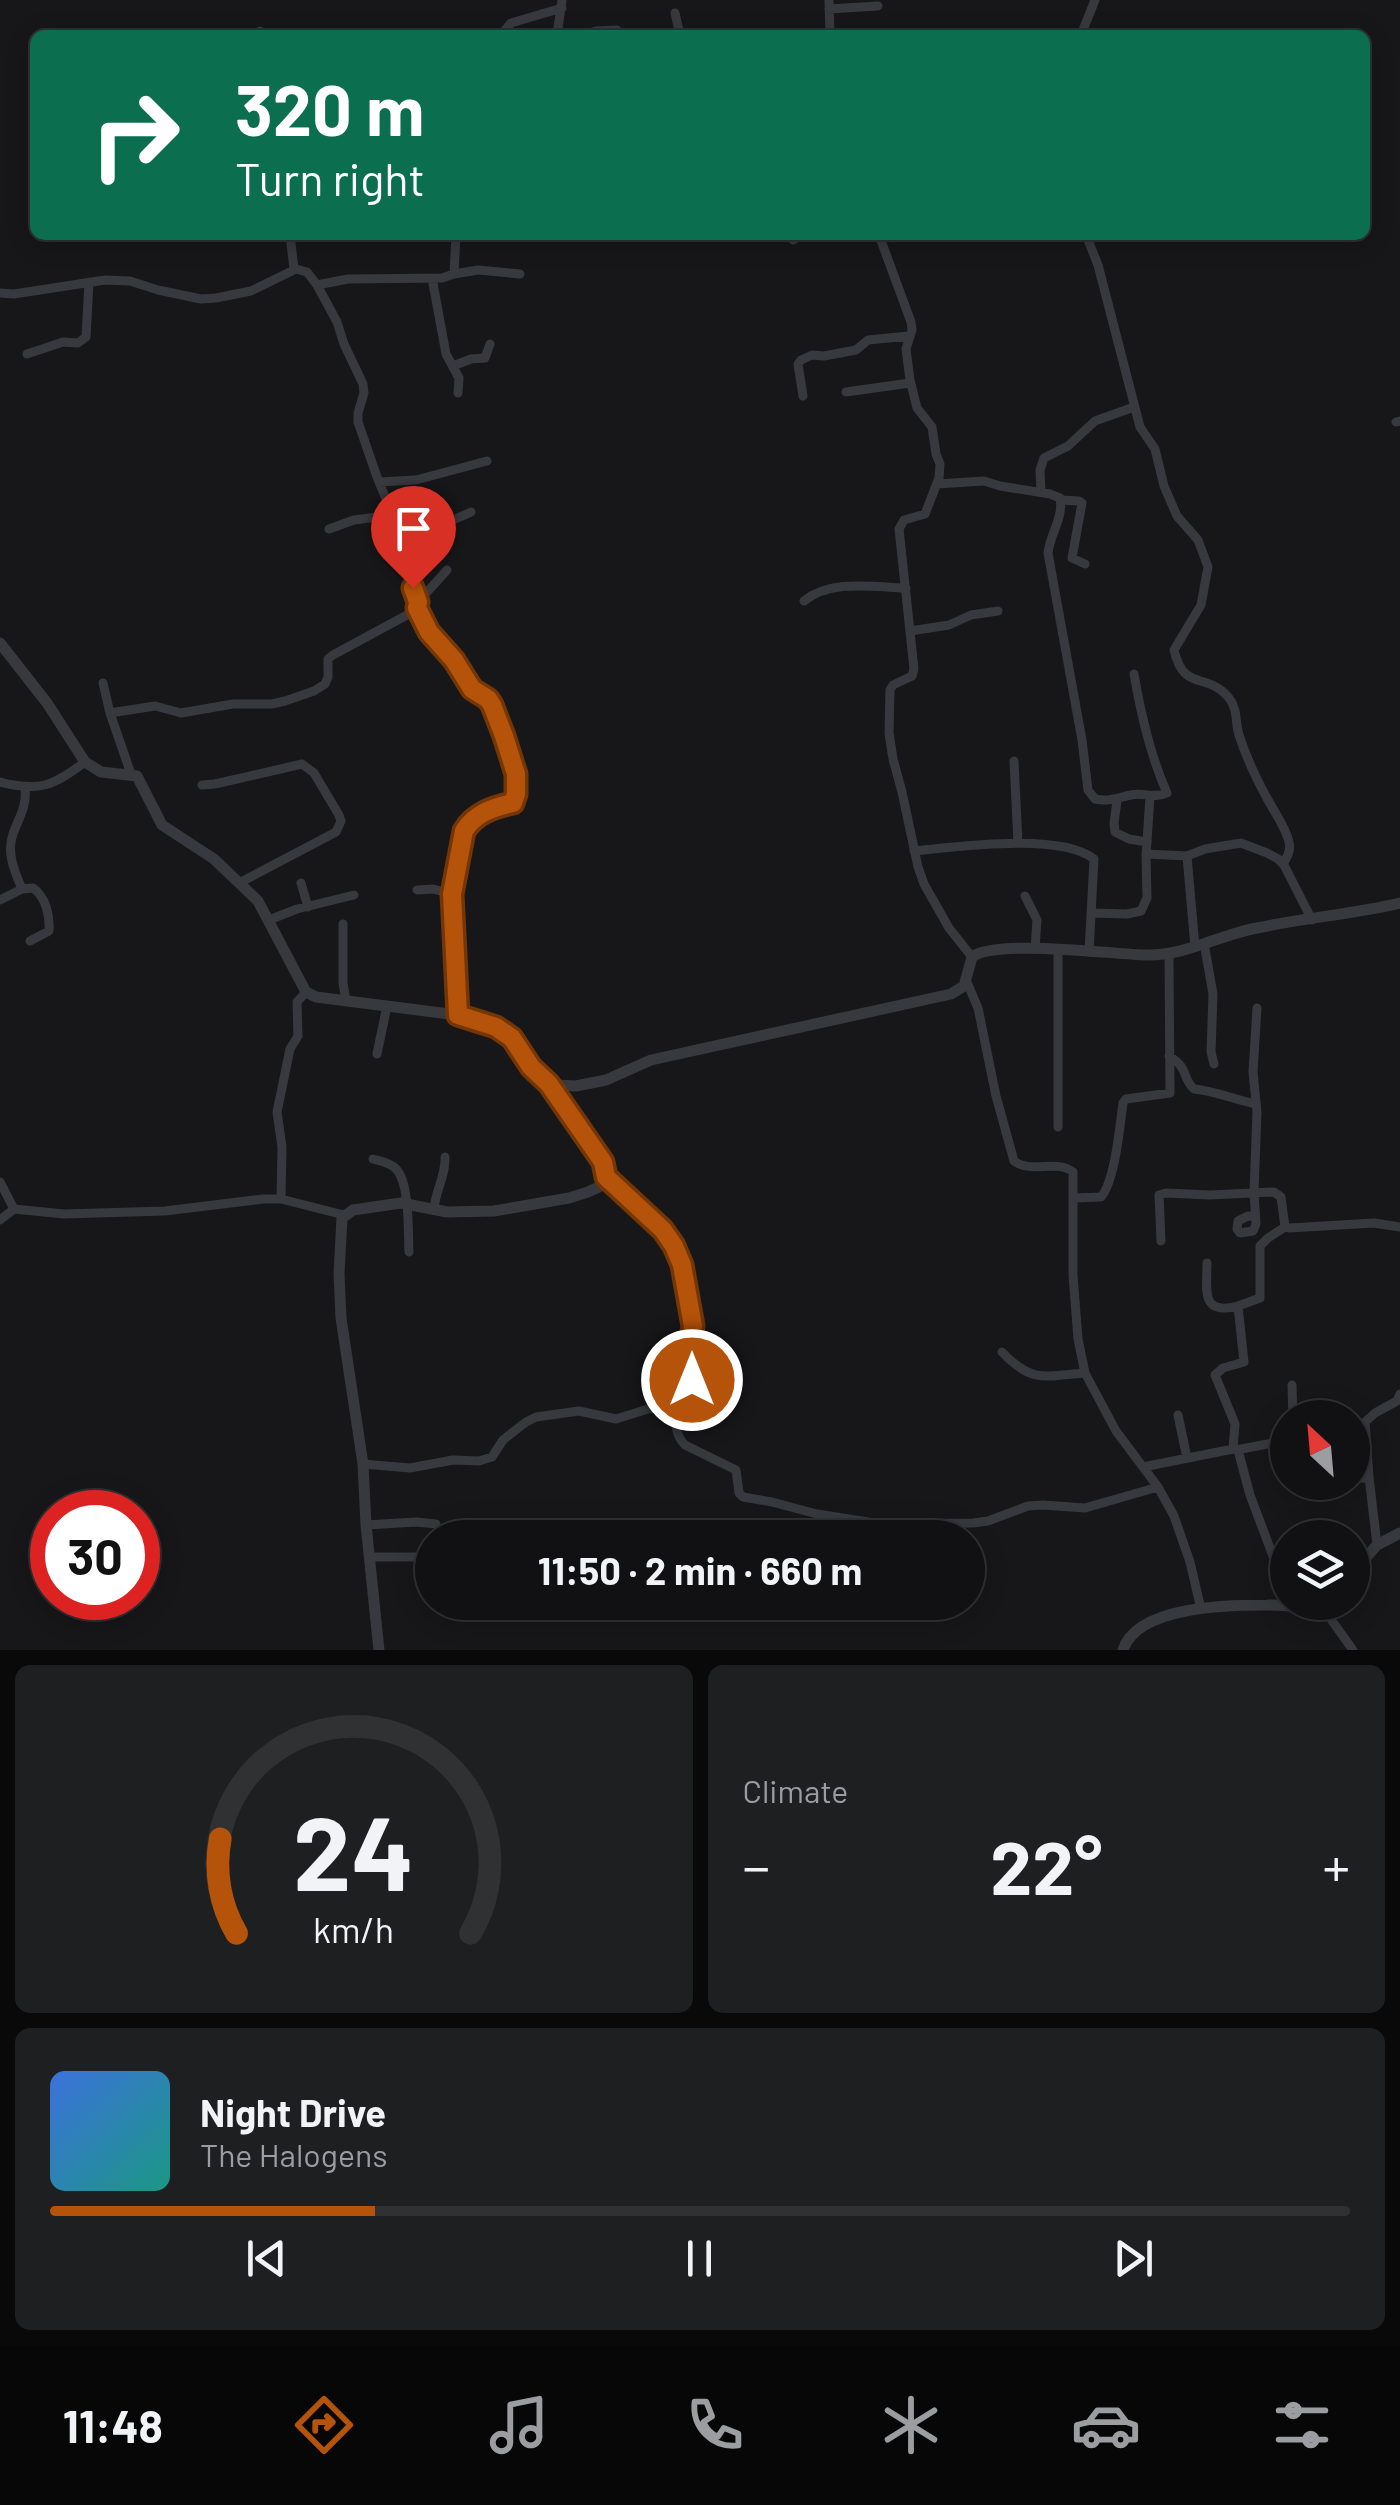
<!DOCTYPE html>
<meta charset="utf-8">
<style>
:root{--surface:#111113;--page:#1e1f21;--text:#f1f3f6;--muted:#9c9da0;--line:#303133;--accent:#b45309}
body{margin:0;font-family:Barlow,sans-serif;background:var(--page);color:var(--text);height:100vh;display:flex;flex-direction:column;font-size:38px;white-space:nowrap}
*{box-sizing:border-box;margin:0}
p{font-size:32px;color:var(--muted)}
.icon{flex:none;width:55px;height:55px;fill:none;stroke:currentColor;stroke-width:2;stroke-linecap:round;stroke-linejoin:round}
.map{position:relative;height:1650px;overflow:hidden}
.drawer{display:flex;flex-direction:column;gap:15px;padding:15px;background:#09090a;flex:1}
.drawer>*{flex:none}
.guide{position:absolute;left:30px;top:30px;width:1340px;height:210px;border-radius:15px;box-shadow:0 5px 25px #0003,0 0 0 2px var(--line);background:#0b6e4f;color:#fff;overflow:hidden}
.needle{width:65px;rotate:334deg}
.tools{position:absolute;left:1270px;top:1400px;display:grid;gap:20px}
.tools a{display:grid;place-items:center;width:100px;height:100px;border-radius:50%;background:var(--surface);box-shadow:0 5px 25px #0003,0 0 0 2px var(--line);font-size:50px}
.speed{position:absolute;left:30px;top:1490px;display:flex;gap:20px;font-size:50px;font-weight:700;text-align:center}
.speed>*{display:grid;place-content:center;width:130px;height:130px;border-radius:50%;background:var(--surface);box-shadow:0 5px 25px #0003,0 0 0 2px var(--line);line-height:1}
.speed .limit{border:15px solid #d22;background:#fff;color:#111}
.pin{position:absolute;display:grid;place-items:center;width:85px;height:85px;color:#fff;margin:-102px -42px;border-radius:50% 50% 50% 0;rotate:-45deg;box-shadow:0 0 10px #0007}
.pin .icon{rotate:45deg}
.me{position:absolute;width:110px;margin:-55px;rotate:0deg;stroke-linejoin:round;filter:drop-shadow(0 0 8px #0008)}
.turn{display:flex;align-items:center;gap:35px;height:210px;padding:0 40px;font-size:45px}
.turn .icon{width:130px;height:130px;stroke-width:2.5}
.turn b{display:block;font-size:70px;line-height:85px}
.big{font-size:75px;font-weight:700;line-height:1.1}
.drawer .tile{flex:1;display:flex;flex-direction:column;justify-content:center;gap:15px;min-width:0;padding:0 35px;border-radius:15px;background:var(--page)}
.drawer .dial{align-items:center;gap:0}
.dial svg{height:260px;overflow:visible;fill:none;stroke:var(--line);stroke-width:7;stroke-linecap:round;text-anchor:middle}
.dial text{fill:var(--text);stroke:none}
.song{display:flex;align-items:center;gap:30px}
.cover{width:120px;height:120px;border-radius:15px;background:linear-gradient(135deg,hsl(220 70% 55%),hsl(170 70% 35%))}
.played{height:10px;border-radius:5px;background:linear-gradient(90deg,var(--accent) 25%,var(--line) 25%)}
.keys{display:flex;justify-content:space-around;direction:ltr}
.heat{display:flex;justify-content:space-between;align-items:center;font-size:55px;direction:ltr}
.drawer .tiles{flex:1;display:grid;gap:15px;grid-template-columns:1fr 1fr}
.tile:last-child{grid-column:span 2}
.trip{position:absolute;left:415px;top:1520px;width:570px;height:100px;border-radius:50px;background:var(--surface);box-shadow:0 5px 25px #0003,0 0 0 2px var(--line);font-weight:700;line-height:100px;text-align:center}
.tab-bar{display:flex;height:160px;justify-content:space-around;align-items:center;background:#070708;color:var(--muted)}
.tab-bar .icon{width:70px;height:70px}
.tab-bar .selected{color:var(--accent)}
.tab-bar b{font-size:45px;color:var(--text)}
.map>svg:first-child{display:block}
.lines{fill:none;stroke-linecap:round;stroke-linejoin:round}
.minor{stroke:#38393e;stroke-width:9}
.tertiary{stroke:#38393e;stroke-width:11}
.route-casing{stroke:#753606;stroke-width:25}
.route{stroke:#b45309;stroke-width:18}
</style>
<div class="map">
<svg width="1400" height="1650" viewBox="0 0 1400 1650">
<rect width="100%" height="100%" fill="#171719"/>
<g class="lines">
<path class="minor" d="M829,0L830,35
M829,9L878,6
M675,13L680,35
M259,35L260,31
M501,35L511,23L562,8
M557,35L562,0
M585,35L596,31L617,30
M1081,35L1095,0
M290,235L294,269
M879,235L911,322L912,330L906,349L910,380L917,408L932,427L936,454L940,464L939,478L925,514L904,520L899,529L914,669L912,676L893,685L890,690L889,733L893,759L902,792L918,867L924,884L949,928L972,957
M1086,235L1098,265L1140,427L1155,449L1164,486L1177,516L1198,540L1208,567L1201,605L1174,650C1184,693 1207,671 1229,698C1238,709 1235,723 1239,735C1246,757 1257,780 1268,800C1275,813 1286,828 1289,842C1291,851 1287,857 1283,864
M793,240L802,235
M454,274L478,270L520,274
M432,278L446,354L459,378L458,393
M0,293L14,294L105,280L130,281L158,290L201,299L216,298L251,291L296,269L307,272L317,285L348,279L442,278L454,274L456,235
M27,354L63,342L78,343L86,337L89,282
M453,366L471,359L485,358L490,344
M846,392L910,383
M803,396L798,364L801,360L812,355L824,356L856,350L868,340L909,336
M1396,422L1400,421
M379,482L416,480L487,461
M937,484L984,481L1000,486L1050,494L1060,498C1064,517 1050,534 1048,553L1082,740L1088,790L1095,799C1110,802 1116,798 1131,795C1144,792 1154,799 1167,793C1150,755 1141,715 1134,674
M1041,492L1040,470L1044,458L1068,446L1095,421L1134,407
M1061,500L1079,501L1082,503L1072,558L1085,564
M329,529L354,520L392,515
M404,543C425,539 429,534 446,524C453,519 463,516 471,512
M804,601C831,579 872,587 906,588
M418,602L447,570
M417,608L429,632L454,660L467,683L492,705L505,736L516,773V794L513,803C494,807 474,813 464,831L452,894L457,1015
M910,631L949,625L971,615L998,611
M103,683L110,713L131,774
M110,713L155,706L181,713L233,704H272L285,701L314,691L325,684L328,677V659L333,655L407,615L417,608L418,602L413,588L404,543L377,477L358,422V413L364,393L363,384L344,344L337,322L317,285
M1014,761L1018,843
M0,782C40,792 53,786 85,762
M202,785L215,784L302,764L314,773L339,815L341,821L336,832L241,882
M1117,801L1114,823L1115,832L1129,839L1147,842L1146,854L1187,856L1205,849L1241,843L1267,853L1278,859L1284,865L1312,920
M1147,842L1150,796
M914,851C957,847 1060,832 1094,859L1089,952
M1187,856L1195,947
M301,883L308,907
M22,889L33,888C46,897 50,916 49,931L30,941
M417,890L433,889L452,894
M1025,896L1037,920L1035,949
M0,900L22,889C15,872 6,853 13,834C19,817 27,807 25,788
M1091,913L1127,914L1141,911L1147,898L1146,854
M269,920L297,909L354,895
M343,924V983L346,1001
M1204,943L1213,994L1211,1052L1214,1064
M1058,951V1127
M966,980L978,1008L996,1096L1014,1161C1031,1174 1057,1159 1073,1172V1275L1078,1339L1085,1373L1116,1431L1158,1487L1174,1516L1190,1562L1201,1609
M377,1054L387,1006
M1169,1056C1190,1069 1181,1077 1194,1089C1216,1091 1235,1100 1256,1104
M373,1159C380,1161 391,1163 396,1169C410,1183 408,1233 409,1252
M0,1182L14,1209
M1074,1198L1101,1197C1115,1181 1120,1125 1123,1103L1126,1099L1170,1093L1169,954
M281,1199L282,1147L277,1112L290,1049L298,1036L297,1002L306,992
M434,1210C435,1190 446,1177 445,1157
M1255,1217L1248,1216L1238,1221L1237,1229L1240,1233L1253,1231L1256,1224L1254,1192L1257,1112L1253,1072L1257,1008
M0,1220L14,1209L64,1214L165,1211L263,1199H281L344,1215
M1161,1241L1159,1195L1166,1193L1210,1195L1274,1192L1281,1197L1285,1227L1289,1228L1374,1223L1400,1227
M1207,1263C1207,1290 1200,1316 1238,1306
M1002,1352C1032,1384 1046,1376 1085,1373
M1292,1385L1293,1418
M678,1405C676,1422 673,1432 685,1445L736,1470L739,1493L743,1497L772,1502L817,1514L881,1524L973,1523L988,1521L1028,1506L1043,1505L1085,1508L1158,1487
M1178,1415L1187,1458
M1276,1442L1280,1428L1288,1423
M1236,1450L1278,1442L1288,1455
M1238,1450L1250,1495L1288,1596
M363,1464L410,1468L453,1460L479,1461L492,1457L503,1440L526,1422L536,1417L579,1411L616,1419L648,1409L688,1403L692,1387L687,1353L693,1326L681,1265L673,1246L663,1230L606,1177
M1143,1467L1233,1449L1235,1424L1215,1375L1223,1368L1244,1362L1238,1306L1260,1298V1246L1268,1238L1285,1227
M1369,1477L1365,1422L1375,1413L1397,1401L1400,1394
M1352,1479L1369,1477L1377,1545
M1305,1482L1307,1488L1313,1490L1343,1482
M366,1525L416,1522L436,1524
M369,1557H426
M1320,1604L1353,1650"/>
<path class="tertiary" d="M0,643L47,703L85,762L101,772L137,776L162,825L214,859L258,901L306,992L316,997L457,1015L479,1021L507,1034L531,1067L543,1080L556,1085L576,1086L606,1080L651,1060L951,994L964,986L972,957C996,939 1110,954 1146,955C1185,956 1219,935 1257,928C1304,918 1353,914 1400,903
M1352,1574L1377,1545L1400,1533
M379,1650L366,1525L363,1464L341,1318L339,1274L342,1218L353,1210L401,1203L447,1212L494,1211L569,1198L588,1192L601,1186L606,1177L603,1162L549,1084
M1123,1650C1137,1606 1228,1605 1267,1605C1286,1604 1305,1611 1322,1602"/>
</g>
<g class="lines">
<g class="route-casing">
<path id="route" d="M413,588L418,602L417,608L429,632L454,660L472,689L488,699L492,705L504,736L516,774V794L513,803C494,807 475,813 464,831L452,894L458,1015L496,1027L512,1038L531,1067L549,1084L603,1162L606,1177L663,1230L674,1246L682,1265L693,1326L686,1363L692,1380"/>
</g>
<use href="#route" class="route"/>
</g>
</svg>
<div class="tools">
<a><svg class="needle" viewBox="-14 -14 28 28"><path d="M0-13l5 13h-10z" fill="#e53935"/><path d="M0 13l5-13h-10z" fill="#9c9da0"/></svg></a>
<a><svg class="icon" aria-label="layers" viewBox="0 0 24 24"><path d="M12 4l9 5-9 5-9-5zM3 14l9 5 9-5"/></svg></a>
</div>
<div class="speed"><div class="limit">30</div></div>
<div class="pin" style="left:413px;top:588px;background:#d93025"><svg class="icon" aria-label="arrive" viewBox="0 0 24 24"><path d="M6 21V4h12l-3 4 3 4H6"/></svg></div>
<svg class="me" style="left:692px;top:1380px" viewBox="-20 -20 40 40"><circle r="17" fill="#b45309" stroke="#fff" stroke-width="3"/><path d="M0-11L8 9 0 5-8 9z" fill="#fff"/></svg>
<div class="trip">11:50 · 2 min · 660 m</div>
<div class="guide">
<div class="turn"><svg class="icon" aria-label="right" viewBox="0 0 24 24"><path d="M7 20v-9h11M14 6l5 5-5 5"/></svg><div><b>320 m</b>Turn right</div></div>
</div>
</div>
<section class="drawer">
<div class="tiles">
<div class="tile dial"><svg viewBox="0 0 100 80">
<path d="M14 69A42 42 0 1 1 86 69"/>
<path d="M14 69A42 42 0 0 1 9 40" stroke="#b45309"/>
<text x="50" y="56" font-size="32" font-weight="700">24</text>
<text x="50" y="72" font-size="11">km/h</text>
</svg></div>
<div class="tile"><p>Climate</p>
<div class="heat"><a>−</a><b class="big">22°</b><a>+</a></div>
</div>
<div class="tile">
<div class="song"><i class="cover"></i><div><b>Night Drive</b><p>The Halogens</p></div></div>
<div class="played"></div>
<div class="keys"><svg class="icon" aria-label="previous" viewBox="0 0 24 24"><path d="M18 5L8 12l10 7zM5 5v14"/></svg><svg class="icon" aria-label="pause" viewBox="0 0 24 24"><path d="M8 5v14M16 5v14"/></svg><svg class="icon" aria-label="next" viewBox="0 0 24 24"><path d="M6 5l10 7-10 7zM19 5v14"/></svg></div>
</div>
</div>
</section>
<nav class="tab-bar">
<b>11:48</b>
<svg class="icon selected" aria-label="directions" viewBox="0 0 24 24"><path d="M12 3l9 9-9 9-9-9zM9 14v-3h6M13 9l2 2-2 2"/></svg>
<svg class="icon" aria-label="music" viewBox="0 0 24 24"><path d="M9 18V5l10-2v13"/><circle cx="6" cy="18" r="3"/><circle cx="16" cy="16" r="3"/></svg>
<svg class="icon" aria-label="phone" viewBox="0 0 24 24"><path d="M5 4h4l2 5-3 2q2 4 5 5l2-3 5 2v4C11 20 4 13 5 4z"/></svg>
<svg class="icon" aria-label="climate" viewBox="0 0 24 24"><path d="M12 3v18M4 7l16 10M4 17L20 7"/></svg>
<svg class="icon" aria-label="car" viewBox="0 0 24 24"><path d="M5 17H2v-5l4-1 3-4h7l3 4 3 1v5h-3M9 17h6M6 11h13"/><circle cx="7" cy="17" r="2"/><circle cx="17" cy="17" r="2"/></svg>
<svg class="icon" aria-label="filters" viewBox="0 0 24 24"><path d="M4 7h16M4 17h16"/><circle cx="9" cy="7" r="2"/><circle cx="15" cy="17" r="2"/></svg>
</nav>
